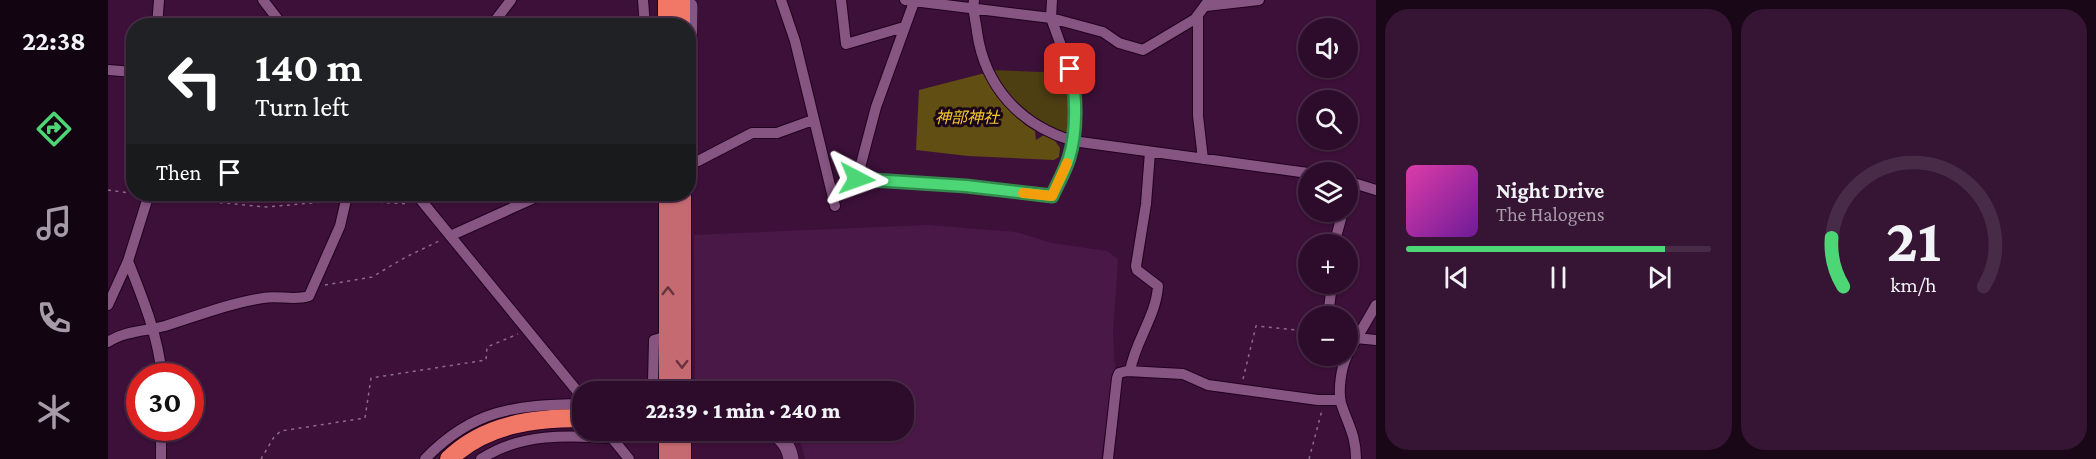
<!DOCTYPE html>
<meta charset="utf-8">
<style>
:root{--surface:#2d0c2b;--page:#351533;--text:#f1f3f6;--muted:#a79ba9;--line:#482c47;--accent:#4cd676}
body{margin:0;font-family:"Crimson Pro","Noto Sans JP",serif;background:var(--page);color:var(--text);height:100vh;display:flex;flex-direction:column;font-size:22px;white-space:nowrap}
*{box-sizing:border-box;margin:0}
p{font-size:20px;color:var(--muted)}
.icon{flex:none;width:33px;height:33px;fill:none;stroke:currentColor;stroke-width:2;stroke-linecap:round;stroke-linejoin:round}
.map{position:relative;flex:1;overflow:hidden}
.side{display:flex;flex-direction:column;gap:9px;padding:9px;background:#190718;width:720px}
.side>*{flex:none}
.guide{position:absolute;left:18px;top:18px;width:570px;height:183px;border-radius:24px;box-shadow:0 2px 4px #0004,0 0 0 2px var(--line);background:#202124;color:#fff;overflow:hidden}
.buttons{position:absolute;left:1190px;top:18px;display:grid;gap:12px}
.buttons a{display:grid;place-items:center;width:60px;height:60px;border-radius:50%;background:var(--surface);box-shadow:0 2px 4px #0004,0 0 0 2px var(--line);font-size:30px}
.speed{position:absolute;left:18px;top:363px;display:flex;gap:12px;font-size:30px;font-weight:700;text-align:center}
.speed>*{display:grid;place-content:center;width:78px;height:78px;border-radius:50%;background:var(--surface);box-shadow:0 2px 4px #0004,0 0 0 2px var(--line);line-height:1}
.speed .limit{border:9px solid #d22;background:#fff;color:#111}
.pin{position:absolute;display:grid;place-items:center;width:51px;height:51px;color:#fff;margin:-26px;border-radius:12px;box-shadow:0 3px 9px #0006}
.me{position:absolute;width:66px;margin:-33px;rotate:94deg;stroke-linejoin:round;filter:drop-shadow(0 0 4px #0008)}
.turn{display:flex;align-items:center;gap:21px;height:126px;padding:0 30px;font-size:27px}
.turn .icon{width:78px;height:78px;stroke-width:2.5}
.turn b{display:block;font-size:42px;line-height:51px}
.then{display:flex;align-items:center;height:57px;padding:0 30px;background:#0003;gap:12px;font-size:22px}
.side .card{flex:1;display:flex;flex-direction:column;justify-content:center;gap:9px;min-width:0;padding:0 21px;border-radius:24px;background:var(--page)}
.side .dial{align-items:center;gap:0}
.dial svg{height:156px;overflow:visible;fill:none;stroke:var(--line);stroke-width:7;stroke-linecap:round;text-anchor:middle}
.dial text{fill:var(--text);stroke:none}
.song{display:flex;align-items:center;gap:18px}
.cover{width:72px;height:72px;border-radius:9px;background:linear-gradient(135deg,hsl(320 70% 55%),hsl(280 70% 35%))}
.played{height:6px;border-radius:3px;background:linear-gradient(90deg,var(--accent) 85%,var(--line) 85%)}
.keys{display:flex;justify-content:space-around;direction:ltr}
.side .tiles{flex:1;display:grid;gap:9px;grid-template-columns:repeat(2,1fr)}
.trip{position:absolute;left:464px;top:381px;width:342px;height:60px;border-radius:24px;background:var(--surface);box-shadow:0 2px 4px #0004,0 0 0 2px var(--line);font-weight:800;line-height:60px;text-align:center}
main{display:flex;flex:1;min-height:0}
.dock{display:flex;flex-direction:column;width:108px;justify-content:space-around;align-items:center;background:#120511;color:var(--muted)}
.dock .icon{width:42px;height:42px}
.dock .active{color:var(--accent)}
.dock b{font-size:27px;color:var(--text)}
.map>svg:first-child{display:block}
.built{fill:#4a1847}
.green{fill:#4e3f13}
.forest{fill:#614e12}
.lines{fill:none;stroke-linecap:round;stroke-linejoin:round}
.street-casing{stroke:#210020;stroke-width:12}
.secondary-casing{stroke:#210020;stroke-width:16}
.primary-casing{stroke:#210020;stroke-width:20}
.highway-casing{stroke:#210020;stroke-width:20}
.path{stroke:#8c6b89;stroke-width:1.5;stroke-dasharray:3 4.5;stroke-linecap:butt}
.street{stroke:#865582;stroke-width:10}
.secondary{stroke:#865582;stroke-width:15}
.primary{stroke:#c66a71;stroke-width:18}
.highway{stroke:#f17866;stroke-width:18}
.oneway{stroke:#67333f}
.route-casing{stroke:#318b4d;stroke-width:15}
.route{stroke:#4cd676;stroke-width:10}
.slow{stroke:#f59e0b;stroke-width:10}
.labels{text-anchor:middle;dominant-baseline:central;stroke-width:6;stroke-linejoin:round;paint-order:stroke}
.park-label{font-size:16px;font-style:italic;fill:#f4c62e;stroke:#190617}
</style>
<main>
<nav class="dock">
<b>22:38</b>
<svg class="icon active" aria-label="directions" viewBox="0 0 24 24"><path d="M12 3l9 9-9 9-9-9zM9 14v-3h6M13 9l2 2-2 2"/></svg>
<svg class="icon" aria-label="music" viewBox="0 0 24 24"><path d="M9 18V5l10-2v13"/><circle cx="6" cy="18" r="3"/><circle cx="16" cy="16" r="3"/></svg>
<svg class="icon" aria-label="phone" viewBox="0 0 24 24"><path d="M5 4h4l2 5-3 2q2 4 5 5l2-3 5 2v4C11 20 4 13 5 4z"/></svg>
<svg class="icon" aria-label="climate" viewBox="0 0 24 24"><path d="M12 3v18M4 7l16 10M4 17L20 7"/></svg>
</nav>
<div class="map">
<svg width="1268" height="459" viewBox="0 0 1268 459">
<rect width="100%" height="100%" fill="#3c1039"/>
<path class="built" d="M820,225L908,232L944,243L999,251L1010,259L1005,333L1007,368L993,459H697L694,446L685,431L795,430V392L587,391L586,235Z"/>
<path class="green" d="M962,69L965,141L916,117L883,70L932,72Z"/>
<path class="forest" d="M877,73L916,124L927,131L928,140L941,132L952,148L951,157L946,160L860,156L808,150L811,90Z"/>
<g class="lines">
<g class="street-casing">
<path id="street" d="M155,0L175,26
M535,0L537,26
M673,0L687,41L727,206
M733,0L738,44L796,27
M797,0L943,18L995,32L1011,43L1035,50L1087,19L1101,0
M866,0C864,11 868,21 869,32C877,87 912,125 965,141L1200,173
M806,2L768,107L749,179L858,186L944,196L961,158L965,141L967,101L963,73L943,18L944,0
M1098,6L1151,0
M1090,15V116L1095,159
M49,26L51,0
M383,26L403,0
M0,70L26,72
M580,163L590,161L644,133H669L705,120
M1239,181L1268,190
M308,194L474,397
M1239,201L1245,183
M342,236L435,194
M1226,244L1235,212
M20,261C35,299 50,335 54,376
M0,305L20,261L41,194
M1220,316L1224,284
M1248,338L1268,340
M0,342C16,331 38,331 57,326C89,316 122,303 155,298C170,295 186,301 201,296L232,226L238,200L243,194
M1239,355L1268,305
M1239,356C1233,367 1230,391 1233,403C1240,425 1248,435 1248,459
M1022,371C1027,341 1048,317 1050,286L1029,270L1028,266L1038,204L1042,152
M537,392L545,382L546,340L560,336
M53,428V459
M317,459C365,409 408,405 474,404
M373,459C412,433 460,435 504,438L521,459
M1000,459L1009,378L1011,373L1019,371L1075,374L1100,385L1210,400H1232"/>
</g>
<g class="secondary-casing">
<path id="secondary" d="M580,126L582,6
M661,430C673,436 681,446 683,459"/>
</g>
<g class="primary-casing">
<path id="primary" d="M560,194V392
M574,194V392
M560,430V459
M574,430V459"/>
</g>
<g class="highway-casing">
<path id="highway" d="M559,0V26
M573,0V26
M341,459C377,424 426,418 474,418"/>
</g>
<path class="path" d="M0,190L29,194
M52,197L158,207L226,201
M249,201L301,204
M217,285L264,277L298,257L331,241
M1135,379L1148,326L1200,331
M153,459L166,437L173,431L257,418L263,378L378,360L379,347L410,334
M1201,459L1214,410"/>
<use href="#street" class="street"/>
<use href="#secondary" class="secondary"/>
<use href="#primary" class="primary"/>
<use href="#highway" class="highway"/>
</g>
<defs><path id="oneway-chevron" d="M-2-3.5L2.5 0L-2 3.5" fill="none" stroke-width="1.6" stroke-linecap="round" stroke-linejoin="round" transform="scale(1.5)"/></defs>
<g class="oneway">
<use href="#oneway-chevron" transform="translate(560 291) rotate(-90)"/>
<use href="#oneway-chevron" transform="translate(574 364) rotate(90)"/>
</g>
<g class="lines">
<g class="route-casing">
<path id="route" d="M749,179L858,186L944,196C950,183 957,171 961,158C969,133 969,94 962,69"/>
</g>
<use href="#route" class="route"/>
<path class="slow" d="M915,193L944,196L959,163"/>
</g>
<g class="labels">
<g class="park-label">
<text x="859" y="117">神部神社</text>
</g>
</g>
</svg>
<div class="buttons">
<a><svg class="icon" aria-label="sound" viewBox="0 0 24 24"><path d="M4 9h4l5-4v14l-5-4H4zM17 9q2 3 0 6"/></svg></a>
<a><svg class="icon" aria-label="search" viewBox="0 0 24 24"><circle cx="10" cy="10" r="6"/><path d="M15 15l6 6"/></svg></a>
<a><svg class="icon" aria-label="layers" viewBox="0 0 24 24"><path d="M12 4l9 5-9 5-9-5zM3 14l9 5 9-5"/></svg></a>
<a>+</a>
<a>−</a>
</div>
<div class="speed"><div class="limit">30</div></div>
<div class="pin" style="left:962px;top:69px;background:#d93025"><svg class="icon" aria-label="arrive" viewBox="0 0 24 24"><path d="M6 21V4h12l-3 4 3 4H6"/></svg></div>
<svg class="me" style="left:749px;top:179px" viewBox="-20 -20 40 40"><path d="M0-17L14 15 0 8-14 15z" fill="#4cd676" stroke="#fff" stroke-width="4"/></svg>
<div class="trip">22:39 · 1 min · 240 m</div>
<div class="guide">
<div class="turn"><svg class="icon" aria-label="left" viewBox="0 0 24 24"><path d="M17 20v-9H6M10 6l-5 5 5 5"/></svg><div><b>140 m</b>Turn left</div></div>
<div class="then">Then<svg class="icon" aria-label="arrive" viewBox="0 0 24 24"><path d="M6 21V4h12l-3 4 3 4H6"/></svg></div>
</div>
</div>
<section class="side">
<div class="tiles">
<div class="card">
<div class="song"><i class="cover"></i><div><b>Night Drive</b><p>The Halogens</p></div></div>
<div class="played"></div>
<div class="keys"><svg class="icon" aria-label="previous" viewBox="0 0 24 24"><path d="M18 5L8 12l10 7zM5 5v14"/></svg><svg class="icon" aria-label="pause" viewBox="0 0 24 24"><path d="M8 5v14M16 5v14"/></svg><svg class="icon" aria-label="next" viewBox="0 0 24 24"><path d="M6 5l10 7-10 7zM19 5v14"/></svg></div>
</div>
<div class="card dial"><svg viewBox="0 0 100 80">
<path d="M14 69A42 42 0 1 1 86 69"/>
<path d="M14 69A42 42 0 0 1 8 44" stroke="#4cd676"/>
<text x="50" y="56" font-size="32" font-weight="700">21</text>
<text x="50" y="72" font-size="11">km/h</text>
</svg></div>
</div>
</section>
</main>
